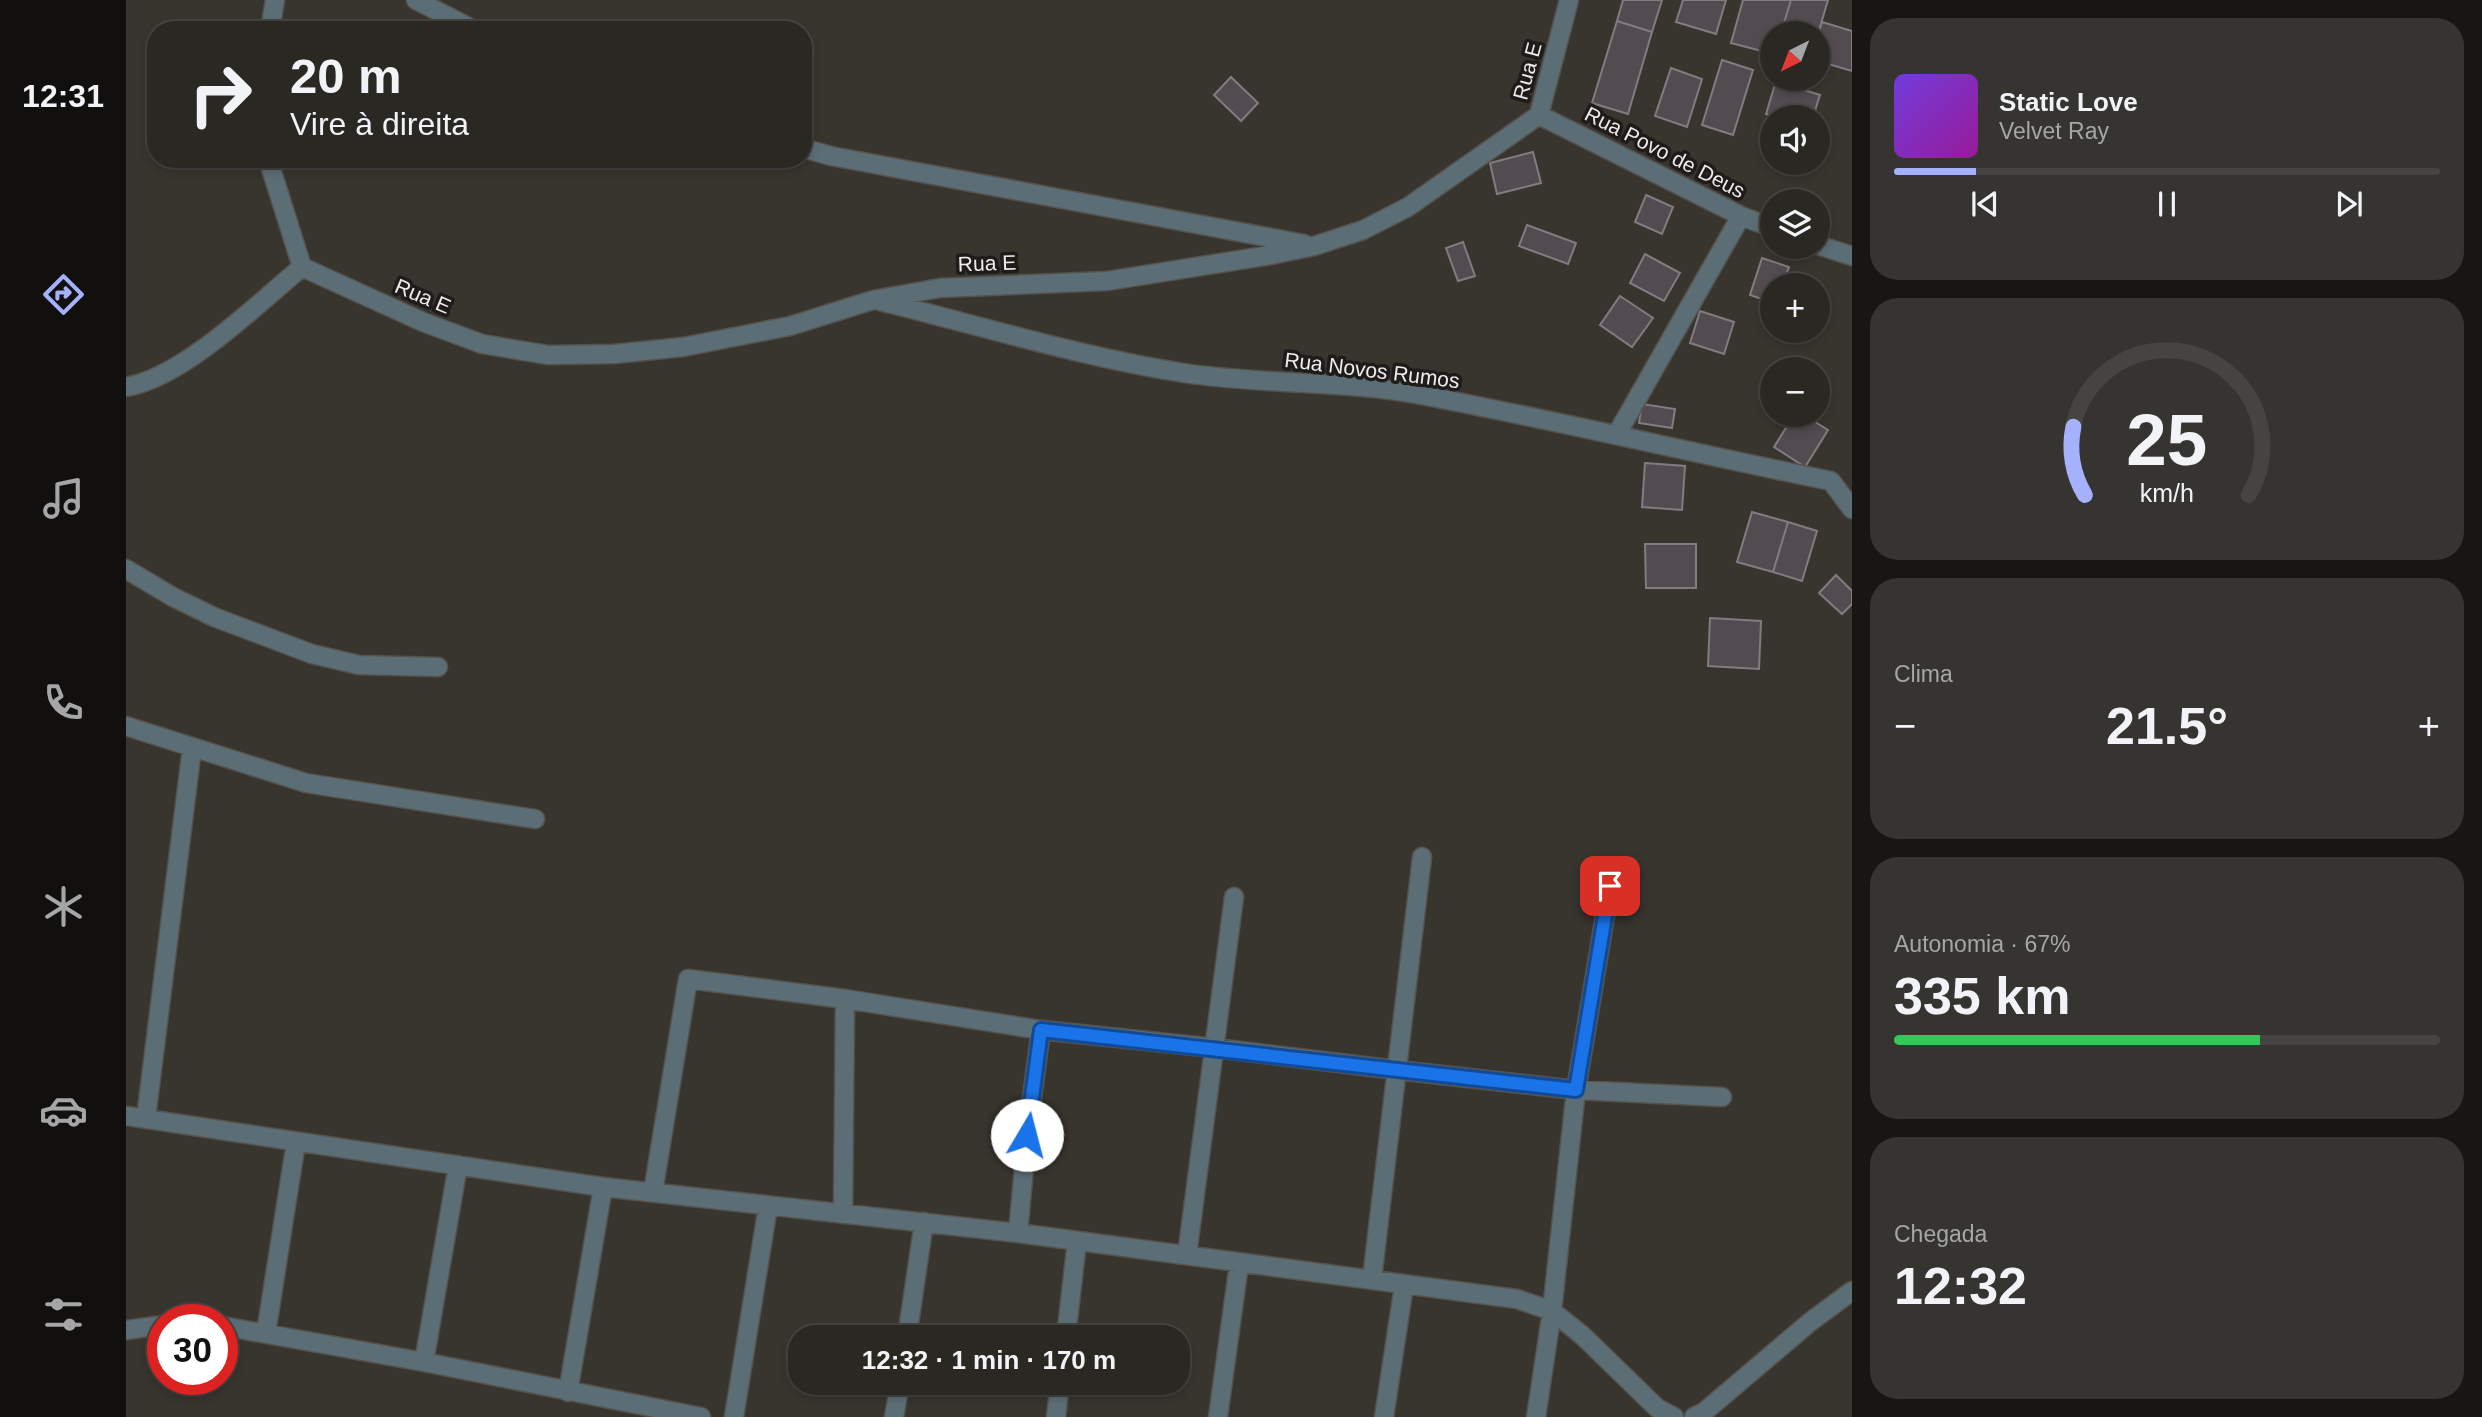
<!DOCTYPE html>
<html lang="pt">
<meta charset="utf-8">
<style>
:root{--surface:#2a2823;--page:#363430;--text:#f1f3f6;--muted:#a5a6a6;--line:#464441;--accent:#a6b1fc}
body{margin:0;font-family:Arial,sans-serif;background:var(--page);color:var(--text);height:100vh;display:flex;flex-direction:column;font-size:26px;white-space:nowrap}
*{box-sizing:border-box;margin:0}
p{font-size:23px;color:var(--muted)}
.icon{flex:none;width:38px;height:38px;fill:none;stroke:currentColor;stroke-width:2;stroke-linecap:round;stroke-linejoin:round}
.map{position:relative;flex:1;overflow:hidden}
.details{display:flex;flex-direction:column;gap:18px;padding:18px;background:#171613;width:630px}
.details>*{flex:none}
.hud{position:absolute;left:21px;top:21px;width:665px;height:147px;border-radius:28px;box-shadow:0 4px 10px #0003,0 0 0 2px var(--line);background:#2a2823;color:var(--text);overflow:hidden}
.needle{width:46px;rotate:222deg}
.tools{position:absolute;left:1634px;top:21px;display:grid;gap:14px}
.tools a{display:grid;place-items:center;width:70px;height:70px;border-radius:50%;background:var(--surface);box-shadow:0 4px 10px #0003,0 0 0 2px var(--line);font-size:35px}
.speed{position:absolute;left:21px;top:1304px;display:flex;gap:14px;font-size:35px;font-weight:700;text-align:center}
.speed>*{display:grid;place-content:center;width:91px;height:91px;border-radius:50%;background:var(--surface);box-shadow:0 4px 10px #0003,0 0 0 2px var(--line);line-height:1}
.speed .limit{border:10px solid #d22;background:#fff;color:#111}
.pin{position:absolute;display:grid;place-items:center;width:60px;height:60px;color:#fff;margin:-30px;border-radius:14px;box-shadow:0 4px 10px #0006}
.me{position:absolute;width:77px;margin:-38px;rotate:8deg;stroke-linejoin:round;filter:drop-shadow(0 0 5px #0008)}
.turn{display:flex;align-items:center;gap:24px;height:147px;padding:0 28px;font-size:32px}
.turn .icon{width:91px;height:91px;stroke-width:2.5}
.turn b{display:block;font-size:49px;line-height:60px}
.big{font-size:52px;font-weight:800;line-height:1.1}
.details .widget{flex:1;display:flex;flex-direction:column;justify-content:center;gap:10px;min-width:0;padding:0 24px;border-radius:28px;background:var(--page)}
.details .dial{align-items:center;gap:0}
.dial svg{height:182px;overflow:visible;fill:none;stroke:var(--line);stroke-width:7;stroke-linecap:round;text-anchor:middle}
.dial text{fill:var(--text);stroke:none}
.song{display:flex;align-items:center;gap:21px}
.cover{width:84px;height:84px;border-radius:10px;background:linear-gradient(135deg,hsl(260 70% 55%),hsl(300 70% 35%))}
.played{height:7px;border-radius:4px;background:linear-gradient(90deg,var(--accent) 15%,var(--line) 15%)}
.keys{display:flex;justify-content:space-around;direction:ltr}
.heat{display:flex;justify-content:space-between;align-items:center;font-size:38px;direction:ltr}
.charge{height:10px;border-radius:5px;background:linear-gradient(90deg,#34c759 67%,var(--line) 0)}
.trip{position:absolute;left:662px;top:1325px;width:402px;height:70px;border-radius:28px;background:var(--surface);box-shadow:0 4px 10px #0003,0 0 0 2px var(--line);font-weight:800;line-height:70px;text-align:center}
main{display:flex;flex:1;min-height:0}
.tabs{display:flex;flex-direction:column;width:126px;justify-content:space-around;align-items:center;background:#11100e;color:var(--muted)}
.tabs .icon{width:49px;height:49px}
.tabs .active{color:var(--accent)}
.tabs b{font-size:32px;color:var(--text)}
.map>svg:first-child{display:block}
.building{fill:#524c51;stroke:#827c81;stroke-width:2}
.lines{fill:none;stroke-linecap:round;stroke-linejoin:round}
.minor-casing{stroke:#55524d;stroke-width:21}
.minor{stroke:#5c6e75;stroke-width:18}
.route-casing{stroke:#114b97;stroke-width:18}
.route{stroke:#1a73e8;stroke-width:12}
.labels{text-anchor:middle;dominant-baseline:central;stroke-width:7;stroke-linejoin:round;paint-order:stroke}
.street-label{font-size:21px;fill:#eeece8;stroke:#1e1c1a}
</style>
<main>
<nav class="tabs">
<b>12:31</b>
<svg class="icon active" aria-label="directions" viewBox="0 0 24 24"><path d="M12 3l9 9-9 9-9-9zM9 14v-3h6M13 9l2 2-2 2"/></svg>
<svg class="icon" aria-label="music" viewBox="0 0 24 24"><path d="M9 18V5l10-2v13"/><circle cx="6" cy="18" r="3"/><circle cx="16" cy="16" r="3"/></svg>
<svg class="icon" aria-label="phone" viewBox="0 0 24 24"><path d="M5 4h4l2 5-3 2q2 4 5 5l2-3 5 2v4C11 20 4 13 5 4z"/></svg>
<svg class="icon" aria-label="climate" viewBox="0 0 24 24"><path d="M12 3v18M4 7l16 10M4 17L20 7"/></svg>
<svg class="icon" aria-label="car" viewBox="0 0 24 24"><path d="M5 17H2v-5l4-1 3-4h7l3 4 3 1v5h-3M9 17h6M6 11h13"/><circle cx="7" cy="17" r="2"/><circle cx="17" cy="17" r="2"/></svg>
<svg class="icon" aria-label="filters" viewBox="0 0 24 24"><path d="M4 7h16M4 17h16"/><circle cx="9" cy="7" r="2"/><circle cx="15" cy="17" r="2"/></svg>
</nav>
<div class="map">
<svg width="1726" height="1417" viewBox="0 0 1726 1417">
<rect width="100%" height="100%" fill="#38352f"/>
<path class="building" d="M1497,0H1536L1526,32L1491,21Z
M1557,0H1600L1590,34L1550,22Z
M1617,0H1665L1655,33H1647V54L1605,43Z
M1665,0H1702L1692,34L1655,33Z
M1491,21L1526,32L1502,114L1466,103Z
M1696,22L1726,31V71L1692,61V34Z
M1596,60L1627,70L1607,135L1576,125Z
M1545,68L1576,79L1561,127L1529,116Z
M1105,77L1132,103L1115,121L1088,95Z
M1650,81L1694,95L1687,117H1649L1640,114Z
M1407,152L1415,183L1371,194L1364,163Z
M1520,195L1547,207L1536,234L1509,222Z
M1401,225L1450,243L1442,264L1393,246Z
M1337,242L1349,276L1332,281L1320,248Z
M1519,254L1554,273L1538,301L1504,283Z
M1636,258L1663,267L1656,285H1647V303L1624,295Z
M1494,296L1527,318L1506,347L1474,325Z
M1574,311L1608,322L1598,354L1564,343Z
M1516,404L1549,409L1546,428L1513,423Z
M1668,415H1678L1702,430L1679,467L1648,447Z
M1519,463L1559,466L1556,510L1516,507Z
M1626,512L1662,522L1647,572L1611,562Z
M1662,522L1691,531L1676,581L1647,572Z
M1519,544H1570V588H1520Z
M1710,575L1726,591V604L1716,614L1693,593Z
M1584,618L1635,621L1633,669L1582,666Z"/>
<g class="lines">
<g class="minor-casing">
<path id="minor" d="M290,0L348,30
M144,30L149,0
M1413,115L1615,216L1647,228
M677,148L705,156L1178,244
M142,159L176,267
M1692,245L1726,256
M176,267L297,322L356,344L422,355L488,354L557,347L664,326L747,300L814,288L981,281L1145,255L1188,246L1237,230L1282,207L1413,115L1443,0
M754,301C855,326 956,357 1058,373C1135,385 1213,380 1290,394C1429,420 1566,453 1705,481L1726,509
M0,387C58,377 130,305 176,267
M1491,434L1615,216
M0,569L47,597L88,617L186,654L233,665L312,667
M0,726L180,783L409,819
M0,1116L477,1187L892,1233L1391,1299L1426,1311L1457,1336L1531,1408L1548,1417
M20,1118L66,748
M527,1192L562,979L719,999L915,1030L1089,1048L1271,1070L1450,1090L1596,1097
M717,1214L719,999
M892,1233L901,1135L915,1030
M1061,1255L1108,897
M1246,1279L1296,857
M96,1326L298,1362L575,1417
M0,1330L37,1325
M140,1333L170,1142
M781,1337L798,1222
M940,1337L951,1241
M298,1362L332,1165
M442,1392L477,1187
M608,1417L642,1206
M768,1417L774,1382
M930,1417L934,1382
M1092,1417L1113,1264
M1258,1417L1278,1285
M1410,1417L1426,1311L1450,1090L1484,886
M1568,1417L1578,1412L1684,1322L1726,1291"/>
</g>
<use href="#minor" class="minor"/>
</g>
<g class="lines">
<g class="route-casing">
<path id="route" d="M901,1135L915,1030L1450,1090L1484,886"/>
</g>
<use href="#route" class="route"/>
</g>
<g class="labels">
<g class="street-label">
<text transform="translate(1401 71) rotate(-75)">Rua E</text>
<text transform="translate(1539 152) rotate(27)">Rua Povo de Deus</text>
<text transform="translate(861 263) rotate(-2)">Rua E</text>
<text transform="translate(297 296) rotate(23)">Rua E</text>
<text transform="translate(1246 370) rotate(7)">Rua Novos Rumos</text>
</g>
</g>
</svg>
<div class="tools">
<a><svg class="needle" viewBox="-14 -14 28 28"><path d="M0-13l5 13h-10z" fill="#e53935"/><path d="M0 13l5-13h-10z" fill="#a5a6a6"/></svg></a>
<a><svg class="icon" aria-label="sound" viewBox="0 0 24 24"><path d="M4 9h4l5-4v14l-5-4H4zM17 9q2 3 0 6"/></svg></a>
<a><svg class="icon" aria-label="layers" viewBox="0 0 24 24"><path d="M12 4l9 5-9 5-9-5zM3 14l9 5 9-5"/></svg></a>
<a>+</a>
<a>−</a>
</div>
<div class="speed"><div class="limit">30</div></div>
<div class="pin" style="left:1484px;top:886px;background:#d93025"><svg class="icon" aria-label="arrive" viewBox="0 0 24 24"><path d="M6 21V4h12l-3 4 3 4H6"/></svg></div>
<svg class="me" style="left:901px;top:1135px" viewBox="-20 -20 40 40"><circle r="19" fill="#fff"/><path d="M0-13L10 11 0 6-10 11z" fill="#1a73e8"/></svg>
<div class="trip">12:32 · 1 min · 170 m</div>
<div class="hud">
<div class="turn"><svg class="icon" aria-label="right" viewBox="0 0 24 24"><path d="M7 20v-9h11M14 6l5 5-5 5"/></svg><div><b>20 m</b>Vire à direita</div></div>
</div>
</div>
<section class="details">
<div class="widget">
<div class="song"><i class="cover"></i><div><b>Static Love</b><p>Velvet Ray</p></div></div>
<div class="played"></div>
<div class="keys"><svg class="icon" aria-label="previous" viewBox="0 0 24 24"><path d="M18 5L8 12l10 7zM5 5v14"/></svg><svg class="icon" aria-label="pause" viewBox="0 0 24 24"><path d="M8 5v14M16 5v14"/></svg><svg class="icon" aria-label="next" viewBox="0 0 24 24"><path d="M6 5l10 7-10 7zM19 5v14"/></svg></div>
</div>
<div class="widget dial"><svg viewBox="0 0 100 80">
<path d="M14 69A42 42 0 1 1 86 69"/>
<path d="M14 69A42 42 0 0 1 9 39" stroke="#a6b1fc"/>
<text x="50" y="56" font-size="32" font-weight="700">25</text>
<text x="50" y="72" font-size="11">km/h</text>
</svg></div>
<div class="widget"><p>Clima</p>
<div class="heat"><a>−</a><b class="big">21.5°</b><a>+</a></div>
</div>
<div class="widget"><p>Autonomia · 67%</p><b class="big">335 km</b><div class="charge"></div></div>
<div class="widget"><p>Chegada</p><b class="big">12:32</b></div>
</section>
</main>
